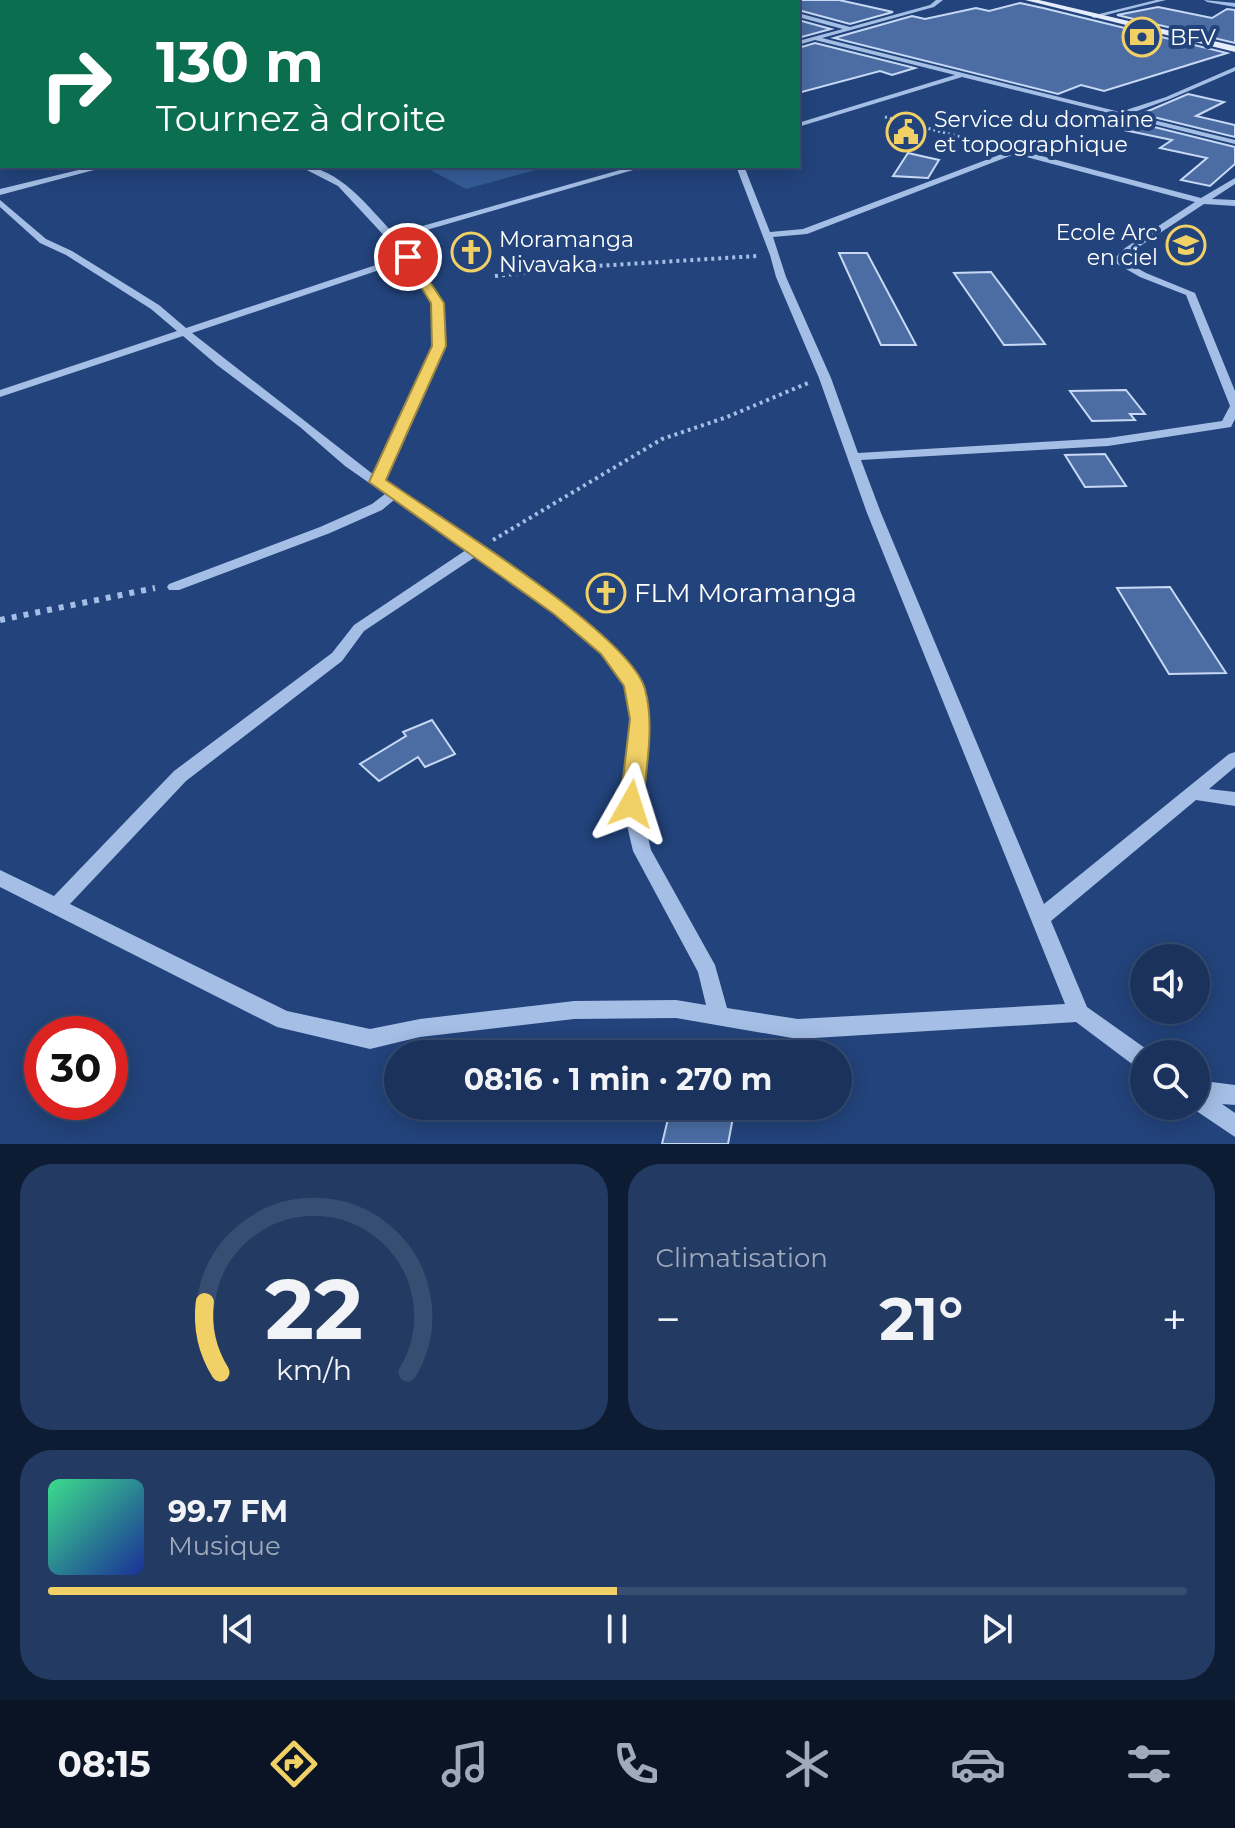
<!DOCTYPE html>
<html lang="fr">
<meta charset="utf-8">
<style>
:root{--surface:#1a325c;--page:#233a62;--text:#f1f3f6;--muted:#9faabb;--line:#384d72;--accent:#f1d166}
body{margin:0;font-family:Montserrat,sans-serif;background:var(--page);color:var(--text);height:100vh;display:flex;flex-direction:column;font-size:30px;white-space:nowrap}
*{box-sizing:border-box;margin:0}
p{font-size:26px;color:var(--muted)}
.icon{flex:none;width:44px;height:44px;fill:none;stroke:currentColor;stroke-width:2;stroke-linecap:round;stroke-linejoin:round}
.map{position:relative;height:1144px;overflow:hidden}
.sheet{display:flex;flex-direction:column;gap:20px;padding:20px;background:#0e1c33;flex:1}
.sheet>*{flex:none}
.guide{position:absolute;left:0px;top:0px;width:800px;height:168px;box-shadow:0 4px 20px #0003,0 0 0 2px var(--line);background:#0b6e4f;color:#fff;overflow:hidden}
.controls{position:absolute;left:1130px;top:944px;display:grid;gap:16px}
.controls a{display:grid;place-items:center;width:80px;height:80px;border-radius:50%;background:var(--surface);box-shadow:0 4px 20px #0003,0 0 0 2px var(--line);font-size:40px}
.speed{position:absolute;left:24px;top:1016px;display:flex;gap:16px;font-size:40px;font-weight:700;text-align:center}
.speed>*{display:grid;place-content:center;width:104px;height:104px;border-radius:50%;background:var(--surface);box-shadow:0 4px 20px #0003,0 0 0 2px var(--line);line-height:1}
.speed .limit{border:12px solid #d22;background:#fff;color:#111}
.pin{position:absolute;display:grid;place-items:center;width:68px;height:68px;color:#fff;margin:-34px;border:4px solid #fff;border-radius:50%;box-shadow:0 2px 8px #0007}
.me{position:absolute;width:88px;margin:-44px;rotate:6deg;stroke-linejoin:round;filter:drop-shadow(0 0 6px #0008)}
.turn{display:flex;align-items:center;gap:28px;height:168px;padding:0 24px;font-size:36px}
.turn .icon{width:104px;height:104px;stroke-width:2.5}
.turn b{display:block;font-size:56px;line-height:68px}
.big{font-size:60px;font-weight:700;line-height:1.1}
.sheet .tile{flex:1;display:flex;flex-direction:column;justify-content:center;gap:12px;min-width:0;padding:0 28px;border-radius:32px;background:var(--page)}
.sheet .dial{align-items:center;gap:0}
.dial svg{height:208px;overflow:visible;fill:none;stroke:var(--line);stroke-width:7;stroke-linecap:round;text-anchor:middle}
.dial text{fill:var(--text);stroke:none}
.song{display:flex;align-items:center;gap:24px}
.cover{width:96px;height:96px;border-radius:12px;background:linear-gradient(135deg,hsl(150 70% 55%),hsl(230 70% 35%))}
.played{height:8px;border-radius:4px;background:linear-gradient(90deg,var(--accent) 50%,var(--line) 50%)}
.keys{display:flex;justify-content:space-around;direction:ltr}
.heat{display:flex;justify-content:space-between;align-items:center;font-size:44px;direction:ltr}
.sheet .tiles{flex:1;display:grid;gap:20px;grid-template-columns:1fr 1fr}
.tile:last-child{grid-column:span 2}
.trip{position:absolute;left:384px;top:1040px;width:468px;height:80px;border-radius:40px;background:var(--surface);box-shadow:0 4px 20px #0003,0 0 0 2px var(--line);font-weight:700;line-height:80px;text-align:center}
.menu{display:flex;height:128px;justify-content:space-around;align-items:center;background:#0a1425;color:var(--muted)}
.menu .icon{width:56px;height:56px}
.menu .active{color:var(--accent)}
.menu b{font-size:36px;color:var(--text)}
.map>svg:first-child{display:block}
.green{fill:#355c98}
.building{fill:#4b6da4;stroke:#c7d9f4;stroke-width:2}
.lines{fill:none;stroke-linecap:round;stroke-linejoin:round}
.path-far2{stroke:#a4bee5;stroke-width:3;stroke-dasharray:2 3;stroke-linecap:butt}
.path-far1{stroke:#a4bee5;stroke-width:4;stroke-dasharray:3 4;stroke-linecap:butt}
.path{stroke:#a4bee5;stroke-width:6;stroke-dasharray:5 7;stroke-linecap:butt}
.minor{fill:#a4bee5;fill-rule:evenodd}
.major{fill:#e5edfd;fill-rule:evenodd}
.route{fill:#f1d166;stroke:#9d8842;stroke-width:2}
.labels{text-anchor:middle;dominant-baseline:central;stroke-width:8;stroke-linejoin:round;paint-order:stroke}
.far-poi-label{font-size:22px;fill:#fff;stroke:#22437b;text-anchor:start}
.poi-label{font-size:26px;fill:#fff;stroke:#22437b;text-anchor:start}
</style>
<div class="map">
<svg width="1235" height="1144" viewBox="0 0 1235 1144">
<rect width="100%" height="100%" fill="#22437b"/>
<path class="green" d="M423,166H550L466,189Z"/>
<path class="building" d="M798,0H839L893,12L850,24L798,10Z
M1020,3L1043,8L1227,53L1104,91L1081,85L1058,94L834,38L912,16L925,19L976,8L989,11Z
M1158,7L1212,18L1227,9L1235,10V43L1117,15Z
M798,20L831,29L798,38Z
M815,43L915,68L892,75L880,71L798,93V48Z
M1188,94L1224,102L1196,116L1235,125V137L1141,114Z
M1130,121L1235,147V164L1210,186L1181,180L1207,158L1160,148L1172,140L1119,129Z
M908,153L939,160L928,178L893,176Z
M839,253H867L916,345H881Z
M991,272L1045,344L1004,345L954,273Z
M1126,390L1145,414H1130L1135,420L1092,421L1070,391Z
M1105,454L1126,486L1085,487L1065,455Z
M1170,587L1226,673L1169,674L1117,588Z
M432,720L455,754L425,767L418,757L379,781L360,764L406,736L403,732Z
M671,1106H712L734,1112L728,1144H662Z"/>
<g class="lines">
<path class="path-far2" d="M885,117L987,144"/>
<path class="path-far1" d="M495,276L580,267L757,256
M493,540L662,439L727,417L808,383"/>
<path class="path" d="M0,620L155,588"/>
<path class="minor" d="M783,0H789V2H783Z
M936,0H943L934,7L822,38L1120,112L1166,97L1235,67V71L1170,99L1129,114L1235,140V144L962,77L798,127V123L955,75L815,40L798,45V41L843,29L798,17V13L850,27L930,5Z
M1156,0H1166L1094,18L1091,16Z
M1204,0L1235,3V7L1207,2Z
M2,4V8L0,9V5Z
M2,47V51L0,52V48Z
M0,78H2L0,83Z
M1015,149L1201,198L1235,178V184L1212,199L1235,200V206L1204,204L1131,252L1123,260L1146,273L1195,293L1235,391V419L1231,427L1108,446L861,460L881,513L1044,904L1229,754L1235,752V767L1209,789L1235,792V806L1196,800L1051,921L1087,1007L1152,1053L1144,1054V1070L1136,1067L1076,1022L798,1039L676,1018L574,1019L420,1037L370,1049L277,1027L0,887V870L54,896L174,771L332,653L354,625L466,550L394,500L382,510L330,533L179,590H169L167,587L169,584L320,527L372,504L385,494L345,466L300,427L217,365L183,336L0,397V390L177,331L151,309L66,255L40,243L0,207V200L46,239L72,251L159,305L186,328L403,256L338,186L299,166C339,166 369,208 394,234L634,166H647L399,238L407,247L442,303L444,346L384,481L566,607L613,645L640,681L649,719L640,804L651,850L715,965L727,1008L798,1019L1065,1004L867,513L819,378L776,277L770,255L736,166H744L770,232L803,229ZM1015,154L1195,202L1125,248L1112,261L1140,277L1186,295L1230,406L1222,421L1108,438L858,453L831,378L786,277L773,237L807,234ZM406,261L432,303L434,346L374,475L192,333ZM475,557L556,613L603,653L626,686L633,719L622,804L633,851L698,972L706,1005L676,1000L574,1001L420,1019L370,1029L287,1011L70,904L186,781L342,661L364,631Z
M95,166H109L0,195V189Z
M1196,1080L1235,1085V1105L1222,1104L1235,1113V1137L1189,1106H1196Z"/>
<path class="major" d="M1025,0H1039L1235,46V52Z"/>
</g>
<path class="route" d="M404,255H412L444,303L446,346L386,480C440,518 629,633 645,689C655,726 646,766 643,804L639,810L631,812L623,810L620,804L630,719L624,686L601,654L554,614L369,482L432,346L431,303L402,257Z"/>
<defs>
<g id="bank-ring" transform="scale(2)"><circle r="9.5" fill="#22437b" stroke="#f1d166" stroke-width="1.5"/><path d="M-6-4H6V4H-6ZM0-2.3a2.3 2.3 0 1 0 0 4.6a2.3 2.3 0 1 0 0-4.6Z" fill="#f1d166"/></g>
<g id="civic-ring" transform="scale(2)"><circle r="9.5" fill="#22437b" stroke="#f1d166" stroke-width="1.5"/><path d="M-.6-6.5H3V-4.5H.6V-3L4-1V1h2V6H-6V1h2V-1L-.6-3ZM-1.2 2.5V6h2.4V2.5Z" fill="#f1d166"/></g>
<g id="school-ring" transform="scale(2)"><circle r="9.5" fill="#22437b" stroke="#f1d166" stroke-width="1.5"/><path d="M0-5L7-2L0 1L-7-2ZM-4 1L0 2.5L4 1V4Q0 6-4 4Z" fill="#f1d166"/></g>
<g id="church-ring" transform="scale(2)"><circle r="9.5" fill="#22437b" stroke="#f1d166" stroke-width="1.5"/><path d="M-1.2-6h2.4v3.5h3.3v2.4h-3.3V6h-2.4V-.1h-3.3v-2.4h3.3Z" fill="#f1d166"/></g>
</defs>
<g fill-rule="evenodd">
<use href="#bank-ring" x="1142" y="37"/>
<use href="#civic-ring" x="906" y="132"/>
<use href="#school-ring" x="1186" y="245"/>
<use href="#church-ring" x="471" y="252"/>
<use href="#church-ring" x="606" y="593"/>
</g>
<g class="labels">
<g class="far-poi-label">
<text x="1170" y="37">BFV</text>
<text x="934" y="119">Service du domaine<tspan x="934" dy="25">et topographique</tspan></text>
<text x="1158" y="232" text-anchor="end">Ecole Arc<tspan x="1158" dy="25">en ciel</tspan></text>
<text x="499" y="239">Moramanga<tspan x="499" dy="25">Nivavaka</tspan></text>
</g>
<g class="poi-label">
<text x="634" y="593">FLM Moramanga</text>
</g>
</g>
</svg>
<div class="controls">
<a><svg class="icon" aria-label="sound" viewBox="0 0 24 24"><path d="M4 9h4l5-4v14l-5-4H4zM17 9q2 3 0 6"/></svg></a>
<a><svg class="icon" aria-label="search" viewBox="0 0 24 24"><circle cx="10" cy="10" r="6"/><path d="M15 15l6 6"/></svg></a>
</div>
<div class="speed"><div class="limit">30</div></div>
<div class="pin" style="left:408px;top:257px;background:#d93025"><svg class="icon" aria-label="arrive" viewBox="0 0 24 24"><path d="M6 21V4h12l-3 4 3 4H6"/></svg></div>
<svg class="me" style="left:631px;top:804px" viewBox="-20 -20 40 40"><path d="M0-17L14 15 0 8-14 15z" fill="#f1d166" stroke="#fff" stroke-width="4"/></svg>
<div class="trip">08:16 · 1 min · 270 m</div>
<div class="guide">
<div class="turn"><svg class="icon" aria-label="right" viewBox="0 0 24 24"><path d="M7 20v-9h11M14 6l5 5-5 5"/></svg><div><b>130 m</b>Tournez à droite</div></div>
</div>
</div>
<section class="sheet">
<div class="tiles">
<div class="tile dial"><svg viewBox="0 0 100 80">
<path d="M14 69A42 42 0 1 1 86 69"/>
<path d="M14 69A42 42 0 0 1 8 42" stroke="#f1d166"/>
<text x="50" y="56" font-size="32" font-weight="700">22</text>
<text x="50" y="72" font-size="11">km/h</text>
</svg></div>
<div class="tile"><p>Climatisation</p>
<div class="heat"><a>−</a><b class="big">21°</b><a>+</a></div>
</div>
<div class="tile">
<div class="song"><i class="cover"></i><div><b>99.7 FM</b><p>Musique</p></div></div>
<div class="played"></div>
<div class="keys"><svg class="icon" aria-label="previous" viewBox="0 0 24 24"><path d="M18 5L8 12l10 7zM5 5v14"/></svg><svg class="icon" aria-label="pause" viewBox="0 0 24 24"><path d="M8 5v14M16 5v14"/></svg><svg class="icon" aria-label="next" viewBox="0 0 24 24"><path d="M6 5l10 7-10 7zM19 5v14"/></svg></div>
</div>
</div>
</section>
<nav class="menu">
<b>08:15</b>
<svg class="icon active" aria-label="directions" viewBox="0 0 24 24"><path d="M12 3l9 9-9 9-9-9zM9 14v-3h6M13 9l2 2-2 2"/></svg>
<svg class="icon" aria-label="music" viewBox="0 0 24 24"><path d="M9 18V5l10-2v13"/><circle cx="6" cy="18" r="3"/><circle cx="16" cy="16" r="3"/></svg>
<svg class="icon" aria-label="phone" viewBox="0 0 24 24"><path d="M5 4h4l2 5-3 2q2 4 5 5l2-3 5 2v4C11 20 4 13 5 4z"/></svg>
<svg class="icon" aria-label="climate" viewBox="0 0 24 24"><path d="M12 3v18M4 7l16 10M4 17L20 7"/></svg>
<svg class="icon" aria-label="car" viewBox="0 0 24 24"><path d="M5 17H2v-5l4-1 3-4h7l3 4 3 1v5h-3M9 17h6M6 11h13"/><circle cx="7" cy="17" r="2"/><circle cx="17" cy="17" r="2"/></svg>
<svg class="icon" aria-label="filters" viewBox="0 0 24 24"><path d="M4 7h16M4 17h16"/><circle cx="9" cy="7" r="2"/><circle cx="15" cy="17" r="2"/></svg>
</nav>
